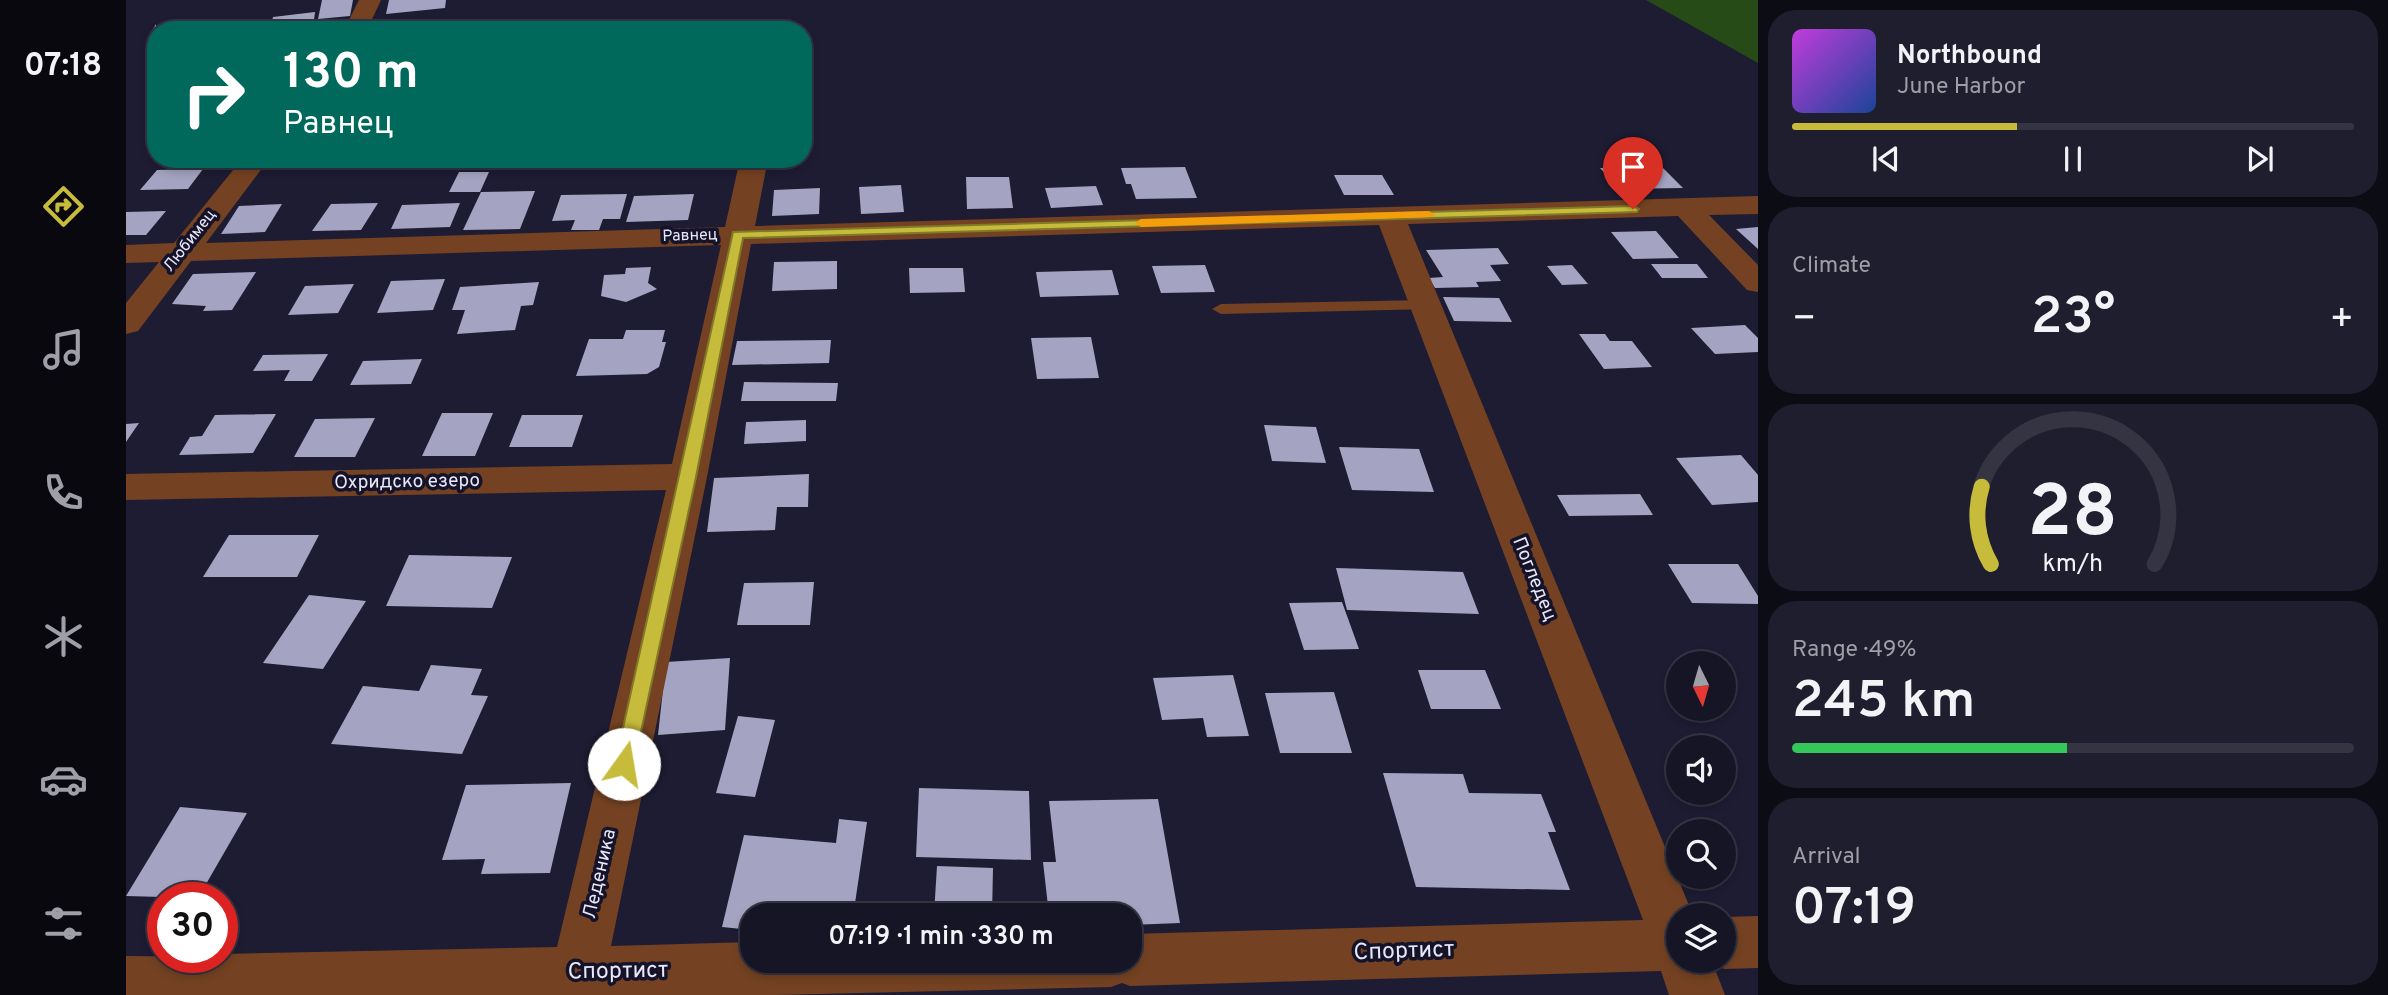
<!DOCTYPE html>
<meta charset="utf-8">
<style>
:root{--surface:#161526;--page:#1f1e2e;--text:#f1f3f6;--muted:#9e9fa7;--line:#353443;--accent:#c7bb3c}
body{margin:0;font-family:Overpass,sans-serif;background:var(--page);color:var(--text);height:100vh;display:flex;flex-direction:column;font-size:26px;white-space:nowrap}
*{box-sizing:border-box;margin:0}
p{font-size:23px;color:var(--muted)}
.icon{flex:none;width:38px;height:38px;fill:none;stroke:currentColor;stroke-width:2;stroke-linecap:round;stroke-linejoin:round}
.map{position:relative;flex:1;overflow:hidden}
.details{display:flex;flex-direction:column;gap:10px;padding:10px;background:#0c0c15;width:630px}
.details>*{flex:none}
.hud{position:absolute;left:21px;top:21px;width:665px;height:147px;border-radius:28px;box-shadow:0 4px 10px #0003,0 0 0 2px var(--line);background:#00695c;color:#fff;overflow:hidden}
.needle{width:46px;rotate:175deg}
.controls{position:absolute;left:1540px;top:651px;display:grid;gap:14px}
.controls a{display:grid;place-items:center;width:70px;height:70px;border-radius:50%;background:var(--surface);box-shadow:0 4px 10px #0003,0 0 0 2px var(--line);font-size:35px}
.speed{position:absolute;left:21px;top:882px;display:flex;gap:14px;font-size:35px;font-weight:700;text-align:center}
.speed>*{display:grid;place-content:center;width:91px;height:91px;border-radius:50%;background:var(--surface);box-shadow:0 4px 10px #0003,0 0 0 2px var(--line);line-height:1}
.speed .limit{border:10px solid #d22;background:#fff;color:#111}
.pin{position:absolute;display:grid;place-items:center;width:60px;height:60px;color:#fff;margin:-72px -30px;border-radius:50% 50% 50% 0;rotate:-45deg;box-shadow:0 0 7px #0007}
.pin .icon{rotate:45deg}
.me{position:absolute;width:77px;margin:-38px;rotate:13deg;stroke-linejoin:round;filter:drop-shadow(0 0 5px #0008)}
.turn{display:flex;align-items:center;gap:24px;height:147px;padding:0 21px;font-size:32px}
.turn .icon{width:91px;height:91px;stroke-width:2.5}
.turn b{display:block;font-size:49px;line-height:60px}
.big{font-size:52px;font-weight:600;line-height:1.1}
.details .widget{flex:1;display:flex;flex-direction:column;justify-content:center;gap:10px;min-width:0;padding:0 24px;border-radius:28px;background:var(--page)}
.details .dial{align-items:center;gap:0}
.dial svg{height:182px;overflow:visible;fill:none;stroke:var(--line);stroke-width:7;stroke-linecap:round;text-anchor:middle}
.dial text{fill:var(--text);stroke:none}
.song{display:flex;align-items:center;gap:21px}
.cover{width:84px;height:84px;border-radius:10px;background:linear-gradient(135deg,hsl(290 70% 55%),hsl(220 70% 35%))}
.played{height:7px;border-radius:4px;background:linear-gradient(90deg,var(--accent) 40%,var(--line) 40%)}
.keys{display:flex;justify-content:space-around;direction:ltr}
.heat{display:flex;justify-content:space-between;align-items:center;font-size:38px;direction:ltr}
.charge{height:10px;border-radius:5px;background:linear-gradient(90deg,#34c759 49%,var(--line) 0)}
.trip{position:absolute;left:614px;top:903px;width:402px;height:70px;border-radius:28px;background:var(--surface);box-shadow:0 4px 10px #0003,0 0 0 2px var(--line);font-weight:600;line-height:70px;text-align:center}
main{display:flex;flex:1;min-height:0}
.menu{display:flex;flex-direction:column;width:126px;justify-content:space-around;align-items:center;background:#09080f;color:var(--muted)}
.menu .icon{width:49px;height:49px}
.menu .on{color:var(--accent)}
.menu b{font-size:32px;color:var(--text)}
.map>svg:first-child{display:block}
.green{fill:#264b16}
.building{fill:#a4a4c2}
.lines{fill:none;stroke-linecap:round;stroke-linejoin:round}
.service{fill:#744222;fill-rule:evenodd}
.minor{fill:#744222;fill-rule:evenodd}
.route{fill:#c7bb3c;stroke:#817a27;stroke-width:2}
.slow{fill:#f59e0b}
.labels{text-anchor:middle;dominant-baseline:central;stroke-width:7;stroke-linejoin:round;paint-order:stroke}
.far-street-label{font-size:16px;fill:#e7e7f7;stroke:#141329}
.street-label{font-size:19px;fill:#e7e7f7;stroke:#141329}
.near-street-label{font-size:23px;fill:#e7e7f7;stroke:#141329}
</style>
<main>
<nav class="menu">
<b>07:18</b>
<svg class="icon on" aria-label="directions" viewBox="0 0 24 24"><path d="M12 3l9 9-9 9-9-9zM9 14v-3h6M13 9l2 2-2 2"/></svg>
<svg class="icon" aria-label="music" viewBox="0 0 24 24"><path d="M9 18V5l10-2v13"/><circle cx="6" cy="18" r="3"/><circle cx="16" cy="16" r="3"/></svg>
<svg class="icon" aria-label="phone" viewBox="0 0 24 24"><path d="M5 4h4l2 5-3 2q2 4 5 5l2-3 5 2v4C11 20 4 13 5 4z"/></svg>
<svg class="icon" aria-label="climate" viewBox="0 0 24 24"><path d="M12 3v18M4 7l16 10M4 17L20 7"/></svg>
<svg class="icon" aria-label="car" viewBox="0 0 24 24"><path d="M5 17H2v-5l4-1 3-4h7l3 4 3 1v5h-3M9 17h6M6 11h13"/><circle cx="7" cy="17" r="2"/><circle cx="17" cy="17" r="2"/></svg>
<svg class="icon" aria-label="filters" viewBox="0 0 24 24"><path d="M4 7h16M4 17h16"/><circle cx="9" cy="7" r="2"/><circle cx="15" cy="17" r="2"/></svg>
</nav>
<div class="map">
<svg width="1632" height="995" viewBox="0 0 1632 995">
<rect width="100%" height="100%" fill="#1d1c33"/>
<path class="green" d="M1520,0H1632V63Z"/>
<path class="building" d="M196,0H227L224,16L192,19Z
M263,0H320L319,8L260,14Z
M189,12L187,28L144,30L147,17Z
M61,23L58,30H30V37L22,38L30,24V26Z
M1535,166L1557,188L1493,189L1474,168Z
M1059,167L1071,198L1010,199L1005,184H1000L995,168Z
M77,169L62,189L14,190L31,170Z
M333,172H363L354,192H323Z
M1208,175H1256L1268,195H1218Z
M840,177H883L887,208L841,209Z
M775,185L778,212L735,214L733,187Z
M970,186L977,205L925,208L919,188Z
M694,188L693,214L646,216L648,190Z
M409,191L394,229L337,230L355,192Z
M501,194L494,219H477L473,230H445L449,220L426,221L435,195Z
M568,194L562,220L500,222L508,196Z
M252,203L235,230L186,231L205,204Z
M334,203L324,227L265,229L276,205Z
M156,204L139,232L95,234L113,206Z
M40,211L20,235H0V212Z
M1632,227V249L1610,229Z
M1530,231L1553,258L1507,259L1485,232Z
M1372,248L1383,264L1364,265L1375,281L1350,282L1353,287L1309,288L1303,278L1317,277L1300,250Z
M711,261V289L646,291L648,262Z
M1525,264H1571L1582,278H1536Z
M1079,265L1089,292L1035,293L1026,266Z
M1446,265L1462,284L1436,285L1421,266Z
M525,267L522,283L531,289L500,302L475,296L478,275L499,274L500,268Z
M783,268H837L839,292L784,293Z
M986,270L993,295L914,297L910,272Z
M130,272L106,310L77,311L80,306L46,304L67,274Z
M319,279L307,310L251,313L265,281Z
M413,282L407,305L395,306L389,330L331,334L339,310H326L334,287Z
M228,284L212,313L162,315L179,286Z
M1317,297L1373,298L1386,322L1328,321Z
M1619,325L1632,338V352L1589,354L1565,328Z
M500,330H539L536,342H540L533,367L521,374L450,376L463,339H497Z
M1453,334H1479L1484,341H1506L1526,367L1478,369Z
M965,337L973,378L911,379L905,338Z
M705,340L703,363L606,365L611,341Z
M202,354L186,381H158L164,370L127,371L137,355Z
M296,359L285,384L224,385L237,361Z
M618,382L712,383L710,401H615Z
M316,413H367L349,456H296Z
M150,414L127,453L53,455L64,437L76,436L89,415Z
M396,415H457L446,447H383Z
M249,418L229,457H168L189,419Z
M680,420V441L618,444L620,422Z
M13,423L0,442V424Z
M1138,425L1190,427L1200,463L1146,461Z
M1213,447L1293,449L1308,492L1226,490Z
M1615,455L1632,475V502L1586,505L1550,458Z
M683,474L682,507H651L649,530L581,532L588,478Z
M1514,494L1527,515L1443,516L1431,495Z
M103,535H193L171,577H77Z
M283,555L386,557L366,608L260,606Z
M1542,564H1612L1632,596V604L1566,603Z
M1210,568L1337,572L1353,614L1221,610Z
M688,582L684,625H611L618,583Z
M183,595L240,601L197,669L137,663Z
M1216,602L1233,649L1178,650L1163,603Z
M604,658L599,730L532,735L540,662Z
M305,665L356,669L345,695L362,696L336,754L205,744L237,686L293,691Z
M1292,670H1359L1375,709H1305Z
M1107,675L1123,736L1081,737L1077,718L1036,720L1027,678Z
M1208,692L1226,753H1154L1139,693Z
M612,716L649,720L629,797L590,793Z
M1257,773L1337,774L1343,793L1415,794L1430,832H1422L1444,890L1290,887Z
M445,783L424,873L355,874L359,859L316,860L340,785Z
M793,788L903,791L905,860L790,857Z
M1032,799L1054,923L1004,925V915H923L917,862H930L923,801Z
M54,807L121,813L72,898L0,896Z
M713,819L741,822L728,910L694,908L693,915H626V930L596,927L618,835L710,843Z
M811,866L867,868L866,915L808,914Z"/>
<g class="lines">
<path class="service" d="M1300,300L1306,301L1309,305L1306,309L1095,314L1086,309L1095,304Z"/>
<path class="minor" d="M233,0H255L241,30H218Z
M116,159H143L80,243L599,227L614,159H642L629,226L1632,196V214L1583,215L1632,265V292L1621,290L1552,216L1282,224L1567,915H1552V961H1598V917L1632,916V968L1598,969L1587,964L1599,995H1543L1535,971L1004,986L996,983L985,987L651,995H0V956L96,957V954L431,947L540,490L0,500V474L546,464L595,245L65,261L12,331L0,334V303L33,262L0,263V245L48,243ZM1253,225L1517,920L1004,934V961H626V942L485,946L581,477L625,244Z"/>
</g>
<path class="route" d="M1507,206L1513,209L1511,212L617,238L570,477L508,764L505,770L498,772L491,770L489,764L607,232Z"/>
<path class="slow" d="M1303,211L1309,215L1307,217L1015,227L1009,223L1015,219Z"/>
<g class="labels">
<g class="far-street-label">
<text transform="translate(564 236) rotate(-2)">Равнец</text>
<text transform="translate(64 241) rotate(-52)">Любимец</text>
</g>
<g class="street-label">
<text transform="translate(281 482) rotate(-1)">Охридско езеро</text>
<text transform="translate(1408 579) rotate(68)">Погледец</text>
<text transform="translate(474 874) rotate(-77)">Леденика</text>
</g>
<g class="near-street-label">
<text transform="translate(1278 952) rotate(-2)">Спортист</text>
<text transform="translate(492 972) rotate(-1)">Спортист</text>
</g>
</g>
</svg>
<div class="controls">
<a><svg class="needle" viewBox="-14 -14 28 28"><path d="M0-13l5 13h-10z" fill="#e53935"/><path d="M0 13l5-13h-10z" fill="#9e9fa7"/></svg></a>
<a><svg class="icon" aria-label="sound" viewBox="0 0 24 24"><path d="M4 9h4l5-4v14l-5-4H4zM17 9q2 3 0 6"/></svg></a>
<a><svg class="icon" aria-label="search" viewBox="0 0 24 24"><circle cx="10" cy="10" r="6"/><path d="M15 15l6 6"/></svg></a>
<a><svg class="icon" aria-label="layers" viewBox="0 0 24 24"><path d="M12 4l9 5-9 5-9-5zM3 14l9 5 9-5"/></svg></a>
</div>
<div class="speed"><div class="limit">30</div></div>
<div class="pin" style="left:1507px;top:209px;background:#d93025"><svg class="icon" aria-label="arrive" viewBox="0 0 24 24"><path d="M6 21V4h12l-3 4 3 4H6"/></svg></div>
<svg class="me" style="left:498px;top:764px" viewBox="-20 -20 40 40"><circle r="19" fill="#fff"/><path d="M0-13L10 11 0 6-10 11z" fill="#c7bb3c"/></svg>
<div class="trip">07:19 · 1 min · 330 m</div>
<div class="hud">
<div class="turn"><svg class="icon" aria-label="right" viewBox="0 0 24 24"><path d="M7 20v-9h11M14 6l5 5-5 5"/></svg><div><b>130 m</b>Равнец</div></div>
</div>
</div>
<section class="details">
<div class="widget">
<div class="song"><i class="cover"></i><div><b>Northbound</b><p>June Harbor</p></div></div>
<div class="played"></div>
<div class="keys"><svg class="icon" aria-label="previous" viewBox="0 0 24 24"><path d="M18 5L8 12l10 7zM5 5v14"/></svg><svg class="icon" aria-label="pause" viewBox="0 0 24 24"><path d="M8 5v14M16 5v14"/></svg><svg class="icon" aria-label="next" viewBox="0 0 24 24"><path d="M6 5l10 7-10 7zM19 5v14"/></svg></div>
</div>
<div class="widget"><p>Climate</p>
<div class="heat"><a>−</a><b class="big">23°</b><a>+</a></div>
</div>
<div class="widget dial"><svg viewBox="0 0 100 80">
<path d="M14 69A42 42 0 1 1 86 69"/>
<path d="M14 69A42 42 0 0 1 10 35" stroke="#c7bb3c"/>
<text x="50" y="56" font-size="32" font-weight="700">28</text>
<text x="50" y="72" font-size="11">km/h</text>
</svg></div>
<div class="widget"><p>Range · 49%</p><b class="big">245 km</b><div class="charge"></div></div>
<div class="widget"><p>Arrival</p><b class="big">07:19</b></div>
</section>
</main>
